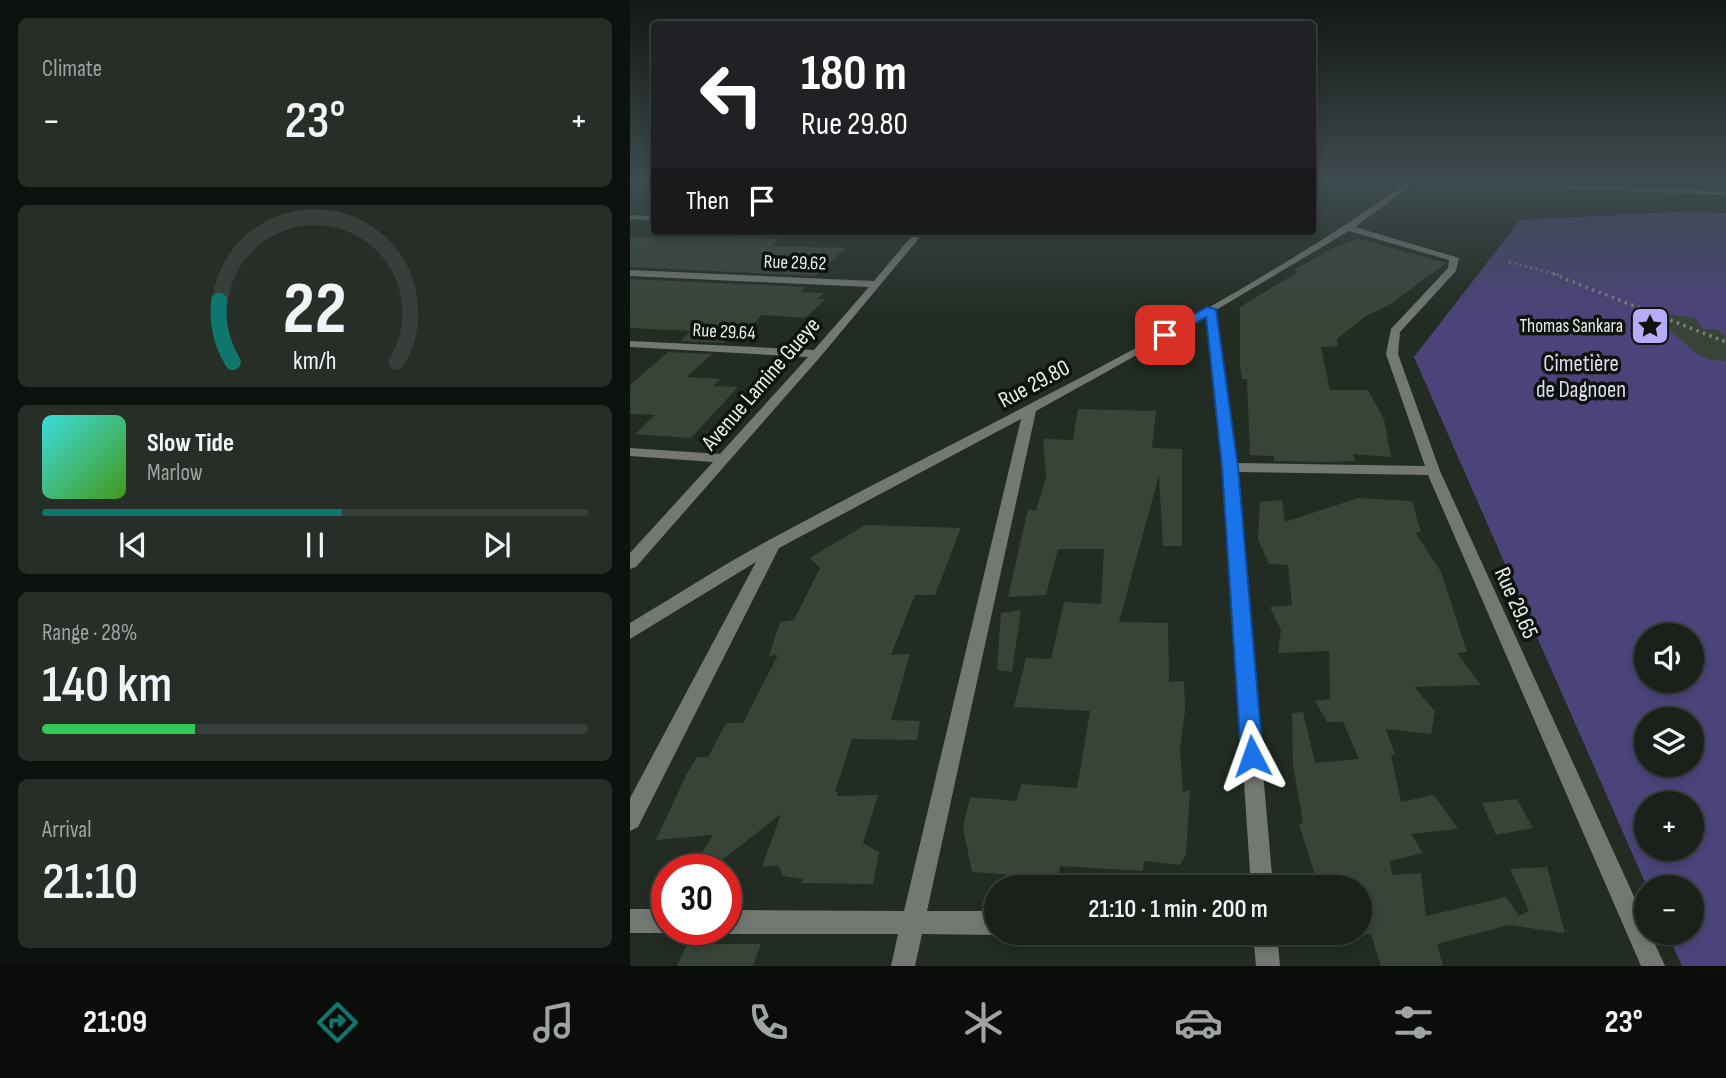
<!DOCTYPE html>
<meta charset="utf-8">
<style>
:root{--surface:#1a211a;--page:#272e27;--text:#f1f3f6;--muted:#9fa3a2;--line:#383e39;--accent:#0f766e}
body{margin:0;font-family:"Sofia Sans Condensed",sans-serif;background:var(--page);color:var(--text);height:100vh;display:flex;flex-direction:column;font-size:26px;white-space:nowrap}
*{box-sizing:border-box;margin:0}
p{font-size:23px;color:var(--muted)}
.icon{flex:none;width:38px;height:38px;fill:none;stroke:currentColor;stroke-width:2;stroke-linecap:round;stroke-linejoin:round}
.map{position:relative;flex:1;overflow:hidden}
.details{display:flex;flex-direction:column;gap:18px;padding:18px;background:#0e120e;width:630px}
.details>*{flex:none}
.top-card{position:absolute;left:21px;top:21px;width:665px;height:214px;border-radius:7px;box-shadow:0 4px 10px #0003,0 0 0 2px var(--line);background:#202124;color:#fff;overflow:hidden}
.buttons{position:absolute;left:1004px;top:623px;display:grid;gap:14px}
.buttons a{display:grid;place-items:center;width:70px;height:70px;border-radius:50%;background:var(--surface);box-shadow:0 4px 10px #0003,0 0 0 2px var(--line);font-size:35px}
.speed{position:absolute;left:21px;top:854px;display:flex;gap:14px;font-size:35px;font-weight:700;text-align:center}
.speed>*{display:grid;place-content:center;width:91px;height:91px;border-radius:50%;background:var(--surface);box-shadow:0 4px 10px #0003,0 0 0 2px var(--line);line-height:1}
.speed .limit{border:10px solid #d22;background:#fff;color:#111}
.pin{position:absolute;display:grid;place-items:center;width:60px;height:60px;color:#fff;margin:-30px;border-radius:14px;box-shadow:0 4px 10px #0006}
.me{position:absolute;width:77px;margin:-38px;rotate:356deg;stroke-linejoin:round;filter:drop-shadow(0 0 5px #0008)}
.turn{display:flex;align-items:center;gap:24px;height:147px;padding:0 35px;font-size:32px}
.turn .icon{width:91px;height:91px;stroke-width:2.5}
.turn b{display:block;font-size:49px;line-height:60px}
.then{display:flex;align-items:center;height:66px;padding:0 35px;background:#0003;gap:14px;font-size:26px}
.big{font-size:52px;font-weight:600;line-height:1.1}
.details .widget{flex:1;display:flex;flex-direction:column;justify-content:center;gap:10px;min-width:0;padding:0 24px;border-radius:10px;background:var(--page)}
.details .dial{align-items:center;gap:0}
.dial svg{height:182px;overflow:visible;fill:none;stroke:var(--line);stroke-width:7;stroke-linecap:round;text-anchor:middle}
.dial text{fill:var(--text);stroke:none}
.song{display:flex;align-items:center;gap:21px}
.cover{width:84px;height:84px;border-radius:10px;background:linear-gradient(135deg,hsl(180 70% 55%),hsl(100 70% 35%))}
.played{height:7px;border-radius:4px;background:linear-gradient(90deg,var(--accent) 55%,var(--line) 55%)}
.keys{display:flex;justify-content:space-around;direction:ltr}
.heat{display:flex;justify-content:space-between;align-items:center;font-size:38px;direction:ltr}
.charge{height:10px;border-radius:5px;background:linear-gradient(90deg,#34c759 28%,var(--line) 0)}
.trip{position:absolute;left:354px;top:875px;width:388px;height:70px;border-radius:35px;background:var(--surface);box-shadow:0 4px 10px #0003,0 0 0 2px var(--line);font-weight:600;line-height:70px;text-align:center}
.tabs{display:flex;height:112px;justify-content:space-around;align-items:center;background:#0a0d0a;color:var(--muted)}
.tabs .icon{width:49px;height:49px}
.tabs .active{color:var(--accent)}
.tabs b{font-size:32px;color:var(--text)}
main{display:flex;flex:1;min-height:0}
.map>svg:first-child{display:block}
.green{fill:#4c437a;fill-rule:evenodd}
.building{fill:#394439}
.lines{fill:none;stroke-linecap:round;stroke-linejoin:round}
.path-far1{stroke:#798179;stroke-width:2.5;stroke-dasharray:2 3.5;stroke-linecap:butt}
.path{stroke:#798179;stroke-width:3.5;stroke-dasharray:2.5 4.5;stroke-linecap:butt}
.minor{fill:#737873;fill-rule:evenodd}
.route{fill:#1a73e8;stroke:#114b97;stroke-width:2}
.labels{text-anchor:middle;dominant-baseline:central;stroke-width:7;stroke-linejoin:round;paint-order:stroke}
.far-street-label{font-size:19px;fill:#e8eee8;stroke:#0f130f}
.far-poi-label{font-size:19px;fill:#e8eee8;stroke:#0f130f;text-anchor:end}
.park-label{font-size:23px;fill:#dfddf2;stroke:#0f130f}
.street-label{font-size:23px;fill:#e8eee8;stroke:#0f130f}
</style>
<main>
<section class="details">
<div class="widget"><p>Climate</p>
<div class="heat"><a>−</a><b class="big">23°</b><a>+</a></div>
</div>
<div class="widget dial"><svg viewBox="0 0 100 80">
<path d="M14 69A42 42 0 1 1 86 69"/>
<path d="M14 69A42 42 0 0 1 8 42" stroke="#0f766e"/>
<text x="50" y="56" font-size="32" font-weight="700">22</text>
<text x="50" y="72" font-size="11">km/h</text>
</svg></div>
<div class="widget">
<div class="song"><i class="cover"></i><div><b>Slow Tide</b><p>Marlow</p></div></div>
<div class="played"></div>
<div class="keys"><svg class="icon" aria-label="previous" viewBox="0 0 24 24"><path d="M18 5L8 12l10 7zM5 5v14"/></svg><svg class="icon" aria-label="pause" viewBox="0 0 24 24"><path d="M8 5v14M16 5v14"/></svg><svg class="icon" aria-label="next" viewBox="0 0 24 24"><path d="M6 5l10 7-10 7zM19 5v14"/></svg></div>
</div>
<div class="widget"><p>Range · 28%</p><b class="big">140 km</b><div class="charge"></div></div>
<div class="widget"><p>Arrival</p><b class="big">21:10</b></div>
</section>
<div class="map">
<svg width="1096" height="966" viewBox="0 0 1096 966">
<rect width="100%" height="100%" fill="#222c22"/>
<path class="green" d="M1046,212L1096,213V966H1052L1037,933H1062V887H1017L784,357L890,220ZM1017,635H1062V681H1017ZM1017,719H1062V765H1017ZM1017,803H1062V849H1017Z"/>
<path class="building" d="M76,236L149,239L141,246L215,248L186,276L0,267V237Z
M729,239L816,263L759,305L736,316L707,339L708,346L691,347L700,390H738L754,419L761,457L723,454L725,461L698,462L644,461V456L620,455L617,379H612L610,365V307L668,272L664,270L701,249Z
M0,279L175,287L170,292L194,293L188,299H196L175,318L132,315L123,324L116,323L94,343L50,341L61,331L0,328Z
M1016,311L1066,318L1072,329H1087L1096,337V361L1081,360L1070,356Z
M38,352L82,354L57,377L91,379L83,386L108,387L61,438L5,434L25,415L0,414V385Z
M448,409L526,411L522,448L552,449V546H533L529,475L489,622L538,623L539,682L554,681L555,712L550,749L553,792L560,790L556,855L550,865L514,861L513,871L430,866L428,878L342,872L333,828L340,797L386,801L392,784L447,788L460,711L384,707L396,658L421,659L434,602L471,604L474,549H428L416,595L378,597L398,509L406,511L416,477L413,439L443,440Z
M728,498L782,501L791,532H785L811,572L837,652L827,653L851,685L784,687L805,711L801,734L756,729L765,755H761L771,802L804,795L828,829L781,834L793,853L760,861L762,875L791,873L796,916L876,897L889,916L899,911L880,869L917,867L935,933L879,925L807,944L813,966H751L741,934L730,935V887H683L684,872L669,824L673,823L663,765L662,713L673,712L685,763L729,759L713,722H697L685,701L700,699L699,651L648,653L651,630L640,607L662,605L658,565L639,564L628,539L630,502L652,500L655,522Z
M235,525L331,528L305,595H285L261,655L280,654L261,720L290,721L287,740L222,739L205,792H208L207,796L248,795L233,843L249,852L243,884L171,883L173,879L153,876L148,865L132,867L151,814L79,870H61L83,835L26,840L56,775L67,757H78L96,723H113L148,655L139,656L150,622L164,620L190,568L180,558Z
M391,610L382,672L367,670L371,613Z
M887,799L903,828L866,835L852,803Z
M57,944H131L123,966H47Z"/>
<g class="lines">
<path class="path-far1" d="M879,262L930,275"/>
<path class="path" d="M923,274L1096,342"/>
<path class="minor" d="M778,182H786L725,227L829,258L826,271L770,332L768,354L810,471L1017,925V933H1020L1035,966H1011L798,475L607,472L643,887H621L593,467L577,316L406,411L297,911H366V933H371L366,935L292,934L285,966H261L268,934H96L88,930L96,929V910L274,911L391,419L149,548L8,827L0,831V798L126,562L0,639V623C47,595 93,565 141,539C355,423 579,323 778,182ZM719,231L819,260L818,268L761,329L756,354L795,466L606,463L586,310Z
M942,185L1096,191V195L939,189V185Z
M0,215L24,216V220L0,219Z
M286,231H295L191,356L6,567L0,569V553L83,462L0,456V448L90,454L178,357L0,347V341L184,350L239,287L0,276V270L244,281Z
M0,909H37V929H45L37,933H0Z
M623,933H647L650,966H626Z"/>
</g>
<linearGradient id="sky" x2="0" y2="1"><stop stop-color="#131813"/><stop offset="0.57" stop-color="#3e4b4f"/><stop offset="1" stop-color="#3e4b4f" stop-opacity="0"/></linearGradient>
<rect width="1096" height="317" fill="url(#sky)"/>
<path class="route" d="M577,307L586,309L608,467L633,756L630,763L622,767L614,763L611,756L592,467L576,317L540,338L529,335Z"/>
<defs>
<g id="sight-square" transform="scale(2.0125)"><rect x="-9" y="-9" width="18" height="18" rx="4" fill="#b6acf8" stroke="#0f130f"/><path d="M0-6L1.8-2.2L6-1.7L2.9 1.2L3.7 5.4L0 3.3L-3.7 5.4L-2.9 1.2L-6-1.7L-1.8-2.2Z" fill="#111"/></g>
</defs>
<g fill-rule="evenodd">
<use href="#sight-square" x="1020" y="326"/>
</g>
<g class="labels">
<g class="far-street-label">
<text transform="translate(165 263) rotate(2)">Rue 29.62</text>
<text transform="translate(94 332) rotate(3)">Rue 29.64</text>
</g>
<g class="far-poi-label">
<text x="993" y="326">Thomas Sankara</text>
</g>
<g class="park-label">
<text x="951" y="364">Cimetière<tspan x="951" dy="26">de Dagnoen</tspan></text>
</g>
<g class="street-label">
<text transform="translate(131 384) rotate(-49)">Avenue Lamine Gueye</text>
<text transform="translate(404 384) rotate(-28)">Rue 29.80</text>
<text transform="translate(886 603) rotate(66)">Rue 29.65</text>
</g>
</g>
</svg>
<div class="buttons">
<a><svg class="icon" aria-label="sound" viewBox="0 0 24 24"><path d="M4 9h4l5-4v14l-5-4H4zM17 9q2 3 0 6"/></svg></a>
<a><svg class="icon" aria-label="layers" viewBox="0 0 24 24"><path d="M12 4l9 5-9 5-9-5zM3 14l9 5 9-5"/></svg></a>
<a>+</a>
<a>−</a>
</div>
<div class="speed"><div class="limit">30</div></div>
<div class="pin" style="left:535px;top:335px;background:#d93025"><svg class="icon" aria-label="arrive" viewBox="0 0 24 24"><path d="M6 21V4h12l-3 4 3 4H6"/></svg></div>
<svg class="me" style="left:622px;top:756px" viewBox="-20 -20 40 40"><path d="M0-17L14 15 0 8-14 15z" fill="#1a73e8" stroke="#fff" stroke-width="4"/></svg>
<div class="trip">21:10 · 1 min · 200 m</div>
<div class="top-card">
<div class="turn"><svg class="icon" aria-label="left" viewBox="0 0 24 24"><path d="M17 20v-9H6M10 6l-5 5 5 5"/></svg><div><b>180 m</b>Rue 29.80</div></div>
<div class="then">Then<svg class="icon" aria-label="arrive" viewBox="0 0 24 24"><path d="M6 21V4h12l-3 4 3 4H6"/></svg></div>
</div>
</div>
</main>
<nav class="tabs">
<b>21:09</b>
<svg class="icon active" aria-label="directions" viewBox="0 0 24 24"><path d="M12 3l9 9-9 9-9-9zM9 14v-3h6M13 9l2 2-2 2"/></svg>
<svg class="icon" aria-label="music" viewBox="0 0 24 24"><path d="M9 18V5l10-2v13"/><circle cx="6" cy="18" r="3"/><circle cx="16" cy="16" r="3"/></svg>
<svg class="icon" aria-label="phone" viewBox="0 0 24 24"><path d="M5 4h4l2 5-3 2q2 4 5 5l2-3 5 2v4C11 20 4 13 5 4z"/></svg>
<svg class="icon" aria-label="climate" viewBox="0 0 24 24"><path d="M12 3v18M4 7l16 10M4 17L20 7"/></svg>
<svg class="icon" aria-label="car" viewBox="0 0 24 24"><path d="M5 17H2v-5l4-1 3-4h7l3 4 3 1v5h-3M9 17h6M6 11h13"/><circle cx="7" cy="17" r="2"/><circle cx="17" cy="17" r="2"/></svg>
<svg class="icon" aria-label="filters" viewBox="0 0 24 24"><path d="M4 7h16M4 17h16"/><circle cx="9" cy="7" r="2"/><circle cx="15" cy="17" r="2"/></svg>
<b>23°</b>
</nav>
